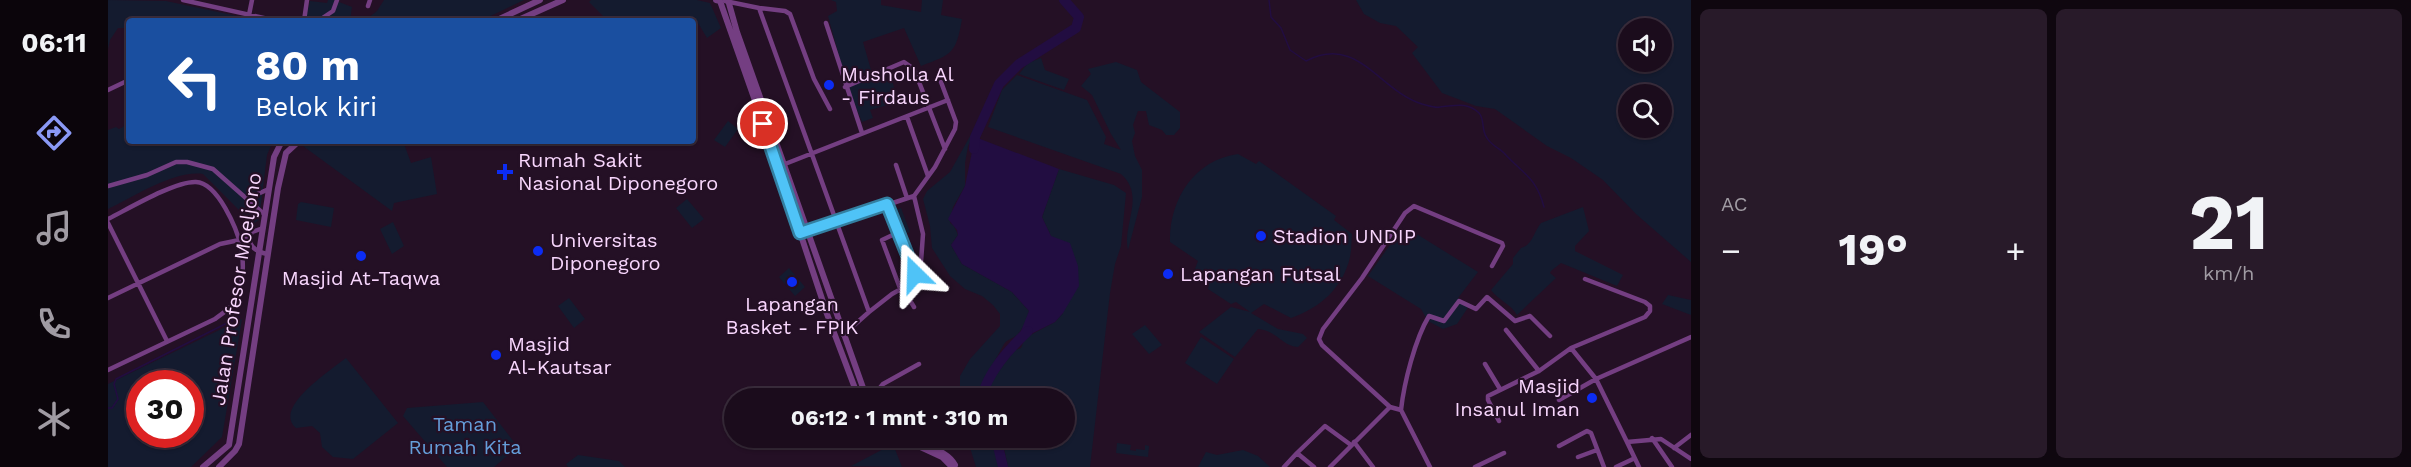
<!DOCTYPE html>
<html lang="id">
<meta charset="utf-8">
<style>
:root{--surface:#1b0c1c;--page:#281a29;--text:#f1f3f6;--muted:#a09ba3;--line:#392c3b;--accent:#8a99f5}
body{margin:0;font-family:"Work Sans",sans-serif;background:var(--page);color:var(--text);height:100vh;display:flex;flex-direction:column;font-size:22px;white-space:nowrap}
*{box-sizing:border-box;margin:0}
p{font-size:20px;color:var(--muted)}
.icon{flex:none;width:33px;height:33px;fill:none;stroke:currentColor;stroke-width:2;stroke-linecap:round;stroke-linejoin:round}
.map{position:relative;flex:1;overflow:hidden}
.sheet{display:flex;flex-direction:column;gap:9px;padding:9px;background:#0f070f;width:720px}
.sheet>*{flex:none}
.banner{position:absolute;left:18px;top:18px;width:570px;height:126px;border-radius:6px;box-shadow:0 2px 4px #0004,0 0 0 2px var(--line);background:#1a4fa0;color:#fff;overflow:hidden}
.buttons{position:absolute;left:1510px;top:18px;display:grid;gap:12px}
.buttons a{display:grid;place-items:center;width:54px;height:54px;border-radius:50%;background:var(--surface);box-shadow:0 2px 4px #0004,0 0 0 2px var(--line);font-size:30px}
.speed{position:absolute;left:18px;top:370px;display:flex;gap:12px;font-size:30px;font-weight:700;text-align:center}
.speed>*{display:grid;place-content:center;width:78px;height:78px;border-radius:50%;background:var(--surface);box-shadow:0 2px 4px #0004,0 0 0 2px var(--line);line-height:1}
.speed .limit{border:9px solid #d22;background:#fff;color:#111}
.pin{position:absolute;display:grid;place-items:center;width:51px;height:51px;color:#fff;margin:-26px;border:3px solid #fff;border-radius:50%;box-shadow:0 2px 6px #0007}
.me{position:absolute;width:66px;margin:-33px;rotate:338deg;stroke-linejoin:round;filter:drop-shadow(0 0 4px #0008)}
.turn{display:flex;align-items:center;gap:21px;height:126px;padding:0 30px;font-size:27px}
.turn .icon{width:78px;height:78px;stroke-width:2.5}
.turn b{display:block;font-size:42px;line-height:51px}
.big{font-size:45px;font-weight:700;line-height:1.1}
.sheet .widget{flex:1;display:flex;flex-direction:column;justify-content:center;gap:9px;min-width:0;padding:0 21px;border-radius:9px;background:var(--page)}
.sheet .dial{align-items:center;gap:0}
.dial b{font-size:78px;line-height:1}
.heat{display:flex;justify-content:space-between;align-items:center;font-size:33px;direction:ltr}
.sheet .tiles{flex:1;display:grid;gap:9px;grid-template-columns:repeat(2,1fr)}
.trip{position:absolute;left:616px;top:388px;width:351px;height:60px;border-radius:30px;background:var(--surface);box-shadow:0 2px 4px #0004,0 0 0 2px var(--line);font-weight:700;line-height:60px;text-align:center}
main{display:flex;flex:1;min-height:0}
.menu{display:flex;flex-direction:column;width:108px;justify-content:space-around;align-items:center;background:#0b050b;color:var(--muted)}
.menu .icon{width:42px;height:42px}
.menu .selected{color:var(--accent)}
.menu b{font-size:27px;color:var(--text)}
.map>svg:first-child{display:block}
.green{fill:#141b2f;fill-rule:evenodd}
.water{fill:#220d41}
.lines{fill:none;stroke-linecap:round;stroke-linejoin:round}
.stream{stroke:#220d41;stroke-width:1.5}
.river{stroke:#220d41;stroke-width:10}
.minor{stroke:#743e82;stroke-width:4.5}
.tertiary{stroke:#743e82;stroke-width:6}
.route-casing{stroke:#337fa1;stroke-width:15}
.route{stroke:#4fc3f7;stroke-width:10}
.poi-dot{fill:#0c2cf3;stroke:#241025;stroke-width:2}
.labels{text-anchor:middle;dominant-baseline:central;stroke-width:4.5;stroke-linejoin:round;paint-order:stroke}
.poi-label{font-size:20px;fill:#f8d6fd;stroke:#241025;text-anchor:start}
.street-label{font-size:20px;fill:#f8d6fd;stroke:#241025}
.park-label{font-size:20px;fill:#659eda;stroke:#241025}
</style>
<main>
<nav class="menu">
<b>06:11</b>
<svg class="icon selected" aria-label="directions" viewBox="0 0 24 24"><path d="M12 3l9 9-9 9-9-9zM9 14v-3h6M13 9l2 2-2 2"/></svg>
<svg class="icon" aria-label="music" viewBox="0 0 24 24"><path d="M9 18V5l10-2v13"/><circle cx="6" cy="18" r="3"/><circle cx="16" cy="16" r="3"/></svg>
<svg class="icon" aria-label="phone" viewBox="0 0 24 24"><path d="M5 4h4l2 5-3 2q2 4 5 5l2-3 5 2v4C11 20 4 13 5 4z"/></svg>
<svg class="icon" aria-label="climate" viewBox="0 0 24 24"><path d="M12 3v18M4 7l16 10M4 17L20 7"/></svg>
</nav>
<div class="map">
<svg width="1583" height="467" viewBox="0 0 1583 467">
<rect width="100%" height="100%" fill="#241025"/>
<path class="green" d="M0,0L58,1L153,21H21V28H10L2,40L0,49Z
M220,0H226L244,7L242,21H197L202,1L219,3Z
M276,0H416L372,21H256L269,11Z
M483,0H589L602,3L613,28L599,38L587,18L583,21H500L481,2Z
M723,0H773V5L813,12L814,0H835L833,15L854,19C848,53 845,54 813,66L796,28L755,42L763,70L738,81L720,16L729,11L728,2Z
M1248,0H1583V262L1528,214L1495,180L1463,158L1439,146L1387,109L1368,106L1334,93L1304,53L1310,47L1288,26L1272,23L1256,14ZM1521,28H1554V62H1521ZM1521,94H1554V128H1521Z
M933,58L937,70L961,79L956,90L911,74L920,63Z
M1008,62L1029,70L1033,82L1072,112V128L1066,135H1058L1054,130L1041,125L1038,111H1030L1025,125L1027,133L1024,141L1027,156L1034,170V197L1020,250C1014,224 1038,196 1013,174L880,127L894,90L909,75L979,100L998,137L996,144L1013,150L1003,134L984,95L973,86L983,74L980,69Z
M768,77L770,82L777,78L779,82L784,80L790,102L762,110L765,118L754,122L740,89L743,86Z
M21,117V141H165L159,155L151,220L145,224L95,174C66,170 26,197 0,209V130L8,127L11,129L15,127Z
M620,121L630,129L617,147L606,140Z
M866,129L868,130L860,146L857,163V186L845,207L842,223L846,226L850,235L843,245L854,264L904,292L921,311C919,319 915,329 909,335C904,339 900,339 896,344L874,384L869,399H852V376L862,359L892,326V314L885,305L874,296L857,289L842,276L824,248L822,226L815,199L819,191L842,172Z
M202,141H295L303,163L323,157L329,194L286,203L284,211L195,146Z
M1130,154L1148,164L1151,161L1228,216L1226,220L1244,234C1243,241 1244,249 1242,257C1235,288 1212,308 1183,318L1156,304L1143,313L1170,329L1195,334L1199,338L1190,347C1175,347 1168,330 1150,329L1127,357L1091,332L1123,307L1142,312L1128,302L1123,304L1100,289L1101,285L1085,274L1090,261L1062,242C1061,200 1086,160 1130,154Z
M951,169L1006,185L1018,193L1013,246L1007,264L1002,293L982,467H900L894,438H957V399H877L882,382L907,350L913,348L917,338L947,322L955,313L943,236L934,217Z
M579,199L596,219L584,228L568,208Z
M193,202L226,208L223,227L188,220L190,204Z
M1475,207L1481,231L1467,246V251L1515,275L1509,286L1453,263L1443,271L1442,273L1448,278L1409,315C1402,303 1391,301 1383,290L1405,264V258L1413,248C1425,245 1426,231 1433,223Z
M793,208L802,232L794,235L785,211Z
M285,222L296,246L284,254L272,229Z
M1307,233L1370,272L1350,298L1361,306L1349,324L1335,329L1320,321L1313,309L1260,276L1286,239L1297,246Z
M681,268L697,287L687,296L671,277Z
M1560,295L1583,300V315L1554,304Z
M461,298L477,319L466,328L450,306Z
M134,319L114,437L83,467H0V384ZM32,384H82V435H32Z
M1037,325L1054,345L1041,354L1024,334Z
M1093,337L1126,359L1109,384L1077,363Z
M238,358L290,423L245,459L225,457L214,447L212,433L204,426L188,428C164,408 223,370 238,358Z
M375,402L410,447L386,467H339L295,416L299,408Z
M859,438H884L891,467H868Z
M1009,443L1023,445L1022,450L1028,451V449L1037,450V445L1041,446L1040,457L1008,453Z
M785,444L794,467L743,466Z
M1135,450L1150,456L1162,467H1090L1098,452L1109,455Z
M470,455L511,461L517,467H460L458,464Z"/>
<path class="water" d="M867,137L951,169L934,217L943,236L962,243L970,266L971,286L955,313L947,322L909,341L921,311L904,292L854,264L843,245L850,235L849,230L840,219L857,186Z"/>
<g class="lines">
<path class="stream" d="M1161,0L1163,17L1173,28L1182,50L1198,61C1250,34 1270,90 1314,104C1319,105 1326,108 1332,107C1346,106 1359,101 1371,113C1377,119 1373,131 1379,138C1383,145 1391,148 1396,153C1416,175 1428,177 1436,207
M0,408H4L10,399L6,384L8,379L131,317"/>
<path class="river" d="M866,149L867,137L891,84L911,64L968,28L971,17L956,0
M873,399C880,372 900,350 920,331
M888,438L895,467"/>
<path class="minor" d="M75,0L169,21
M617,1L651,8L761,312L735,335
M260,6L262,0
M651,8L677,11L682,14L706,79L722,109
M141,15L144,0
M196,21L199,0
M210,21L225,11L229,0
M718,23L754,133
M737,87L796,62L806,69L837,149
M0,90L21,80
M799,117L820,176
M677,164L840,100
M788,165L799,198
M0,186L39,175L68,162H79L105,169L157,215
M806,196L815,234L813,262
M140,198L161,189
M0,219C20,209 67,181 88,182C110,183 129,229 133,247C136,262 136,287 127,301C123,309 114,313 107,319L0,370
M0,223L59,341
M697,232L806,196L827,167L847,129L848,122L833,82
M791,232L774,240L793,291
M141,238C142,248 149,252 159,254
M795,289L806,307
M0,298L112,244L141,238L144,232L155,228
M761,312L784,294L809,280L779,205
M1398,330L1431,371
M1463,348L1537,317L1542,311V306L1537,302L1477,279
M1377,364L1392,389
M763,399L775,384L811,364
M1451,400L1488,379L1583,337
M1293,410L1282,407L1214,345L1211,339L1215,329L1254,278L1297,213L1306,206L1394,243L1395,246L1384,266
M1293,410C1296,383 1307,339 1321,316L1336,321L1351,301L1368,309L1379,297L1407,321L1422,316L1442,336
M1293,410L1322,467
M1391,421L1380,400V396L1431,371L1463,348L1488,379L1519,442L1553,439L1583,459
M1544,438L1564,467
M1246,442L1265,467
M1519,442L1531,467
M1451,446L1479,431L1483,433L1496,467
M1566,448L1583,435
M1189,453L1217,426L1243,445
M1470,457L1489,450
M1176,467L1189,453L1206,467
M1222,467L1282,407
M1367,467L1396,453
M1508,467L1525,459"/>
<path class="tertiary" d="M608,0L612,1L619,21L670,166L719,314L751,399
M620,0L629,32L759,399
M387,21L432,0
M408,21L455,0
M793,438L834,457L844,467
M803,438C818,447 839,450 847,465
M95,467L121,445L166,157L174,141
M111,467L127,451L131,444L170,188L178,153L191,141"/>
</g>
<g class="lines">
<g class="route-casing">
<path id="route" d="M655,124L692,233L779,204L807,274"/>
</g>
<use href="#route" class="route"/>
</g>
<g class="poi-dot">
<circle cx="721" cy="85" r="6"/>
<path d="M394 163h6v6h6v6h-6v6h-6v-6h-6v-6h6z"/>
<circle cx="1153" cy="236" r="6"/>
<circle cx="430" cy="251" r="6"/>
<circle cx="253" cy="256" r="6"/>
<circle cx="1060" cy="274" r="6"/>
<circle cx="684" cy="282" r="6"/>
<circle cx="388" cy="355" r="6"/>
<circle cx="1484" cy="398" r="6"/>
</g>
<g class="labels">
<g class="poi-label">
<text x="733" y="74">Musholla Al<tspan x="733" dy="23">- Firdaus</tspan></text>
<text x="410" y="160">Rumah Sakit<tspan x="410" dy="23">Nasional Diponegoro</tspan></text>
<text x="1165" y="236">Stadion UNDIP</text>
<text x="442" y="240">Universitas<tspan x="442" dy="23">Diponegoro</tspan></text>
<text x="1072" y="274">Lapangan Futsal</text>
<text x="253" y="278" text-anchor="middle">Masjid At-Taqwa</text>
<text x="684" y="304" text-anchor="middle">Lapangan<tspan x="684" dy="23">Basket - FPIK</tspan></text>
<text x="400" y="344">Masjid<tspan x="400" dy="23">Al-Kautsar</tspan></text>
<text x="1472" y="386" text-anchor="end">Masjid<tspan x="1472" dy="23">Insanul Iman</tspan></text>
</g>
<g class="street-label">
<text transform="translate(128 289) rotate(-81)">Jalan Profesor Moeljono</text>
</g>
<g class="park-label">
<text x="357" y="424">Taman<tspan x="357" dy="23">Rumah Kita</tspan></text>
</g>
</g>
</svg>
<div class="buttons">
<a><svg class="icon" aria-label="sound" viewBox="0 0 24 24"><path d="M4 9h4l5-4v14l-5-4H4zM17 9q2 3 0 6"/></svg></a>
<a><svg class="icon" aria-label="search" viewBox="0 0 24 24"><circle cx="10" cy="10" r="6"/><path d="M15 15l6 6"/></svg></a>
</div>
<div class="speed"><div class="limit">30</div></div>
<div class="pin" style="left:655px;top:124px;background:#d93025"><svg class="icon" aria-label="arrive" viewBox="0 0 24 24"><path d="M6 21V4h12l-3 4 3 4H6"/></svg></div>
<svg class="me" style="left:807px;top:274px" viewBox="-20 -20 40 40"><path d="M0-17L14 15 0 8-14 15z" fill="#4fc3f7" stroke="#fff" stroke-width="4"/></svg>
<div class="trip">06:12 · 1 mnt · 310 m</div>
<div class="banner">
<div class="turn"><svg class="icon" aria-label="left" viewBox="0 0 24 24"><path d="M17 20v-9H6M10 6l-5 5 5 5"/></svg><div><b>80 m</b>Belok kiri</div></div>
</div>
</div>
<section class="sheet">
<div class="tiles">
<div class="widget"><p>AC</p>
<div class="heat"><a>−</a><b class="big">19°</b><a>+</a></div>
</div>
<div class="widget dial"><b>21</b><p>km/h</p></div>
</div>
</section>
</main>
